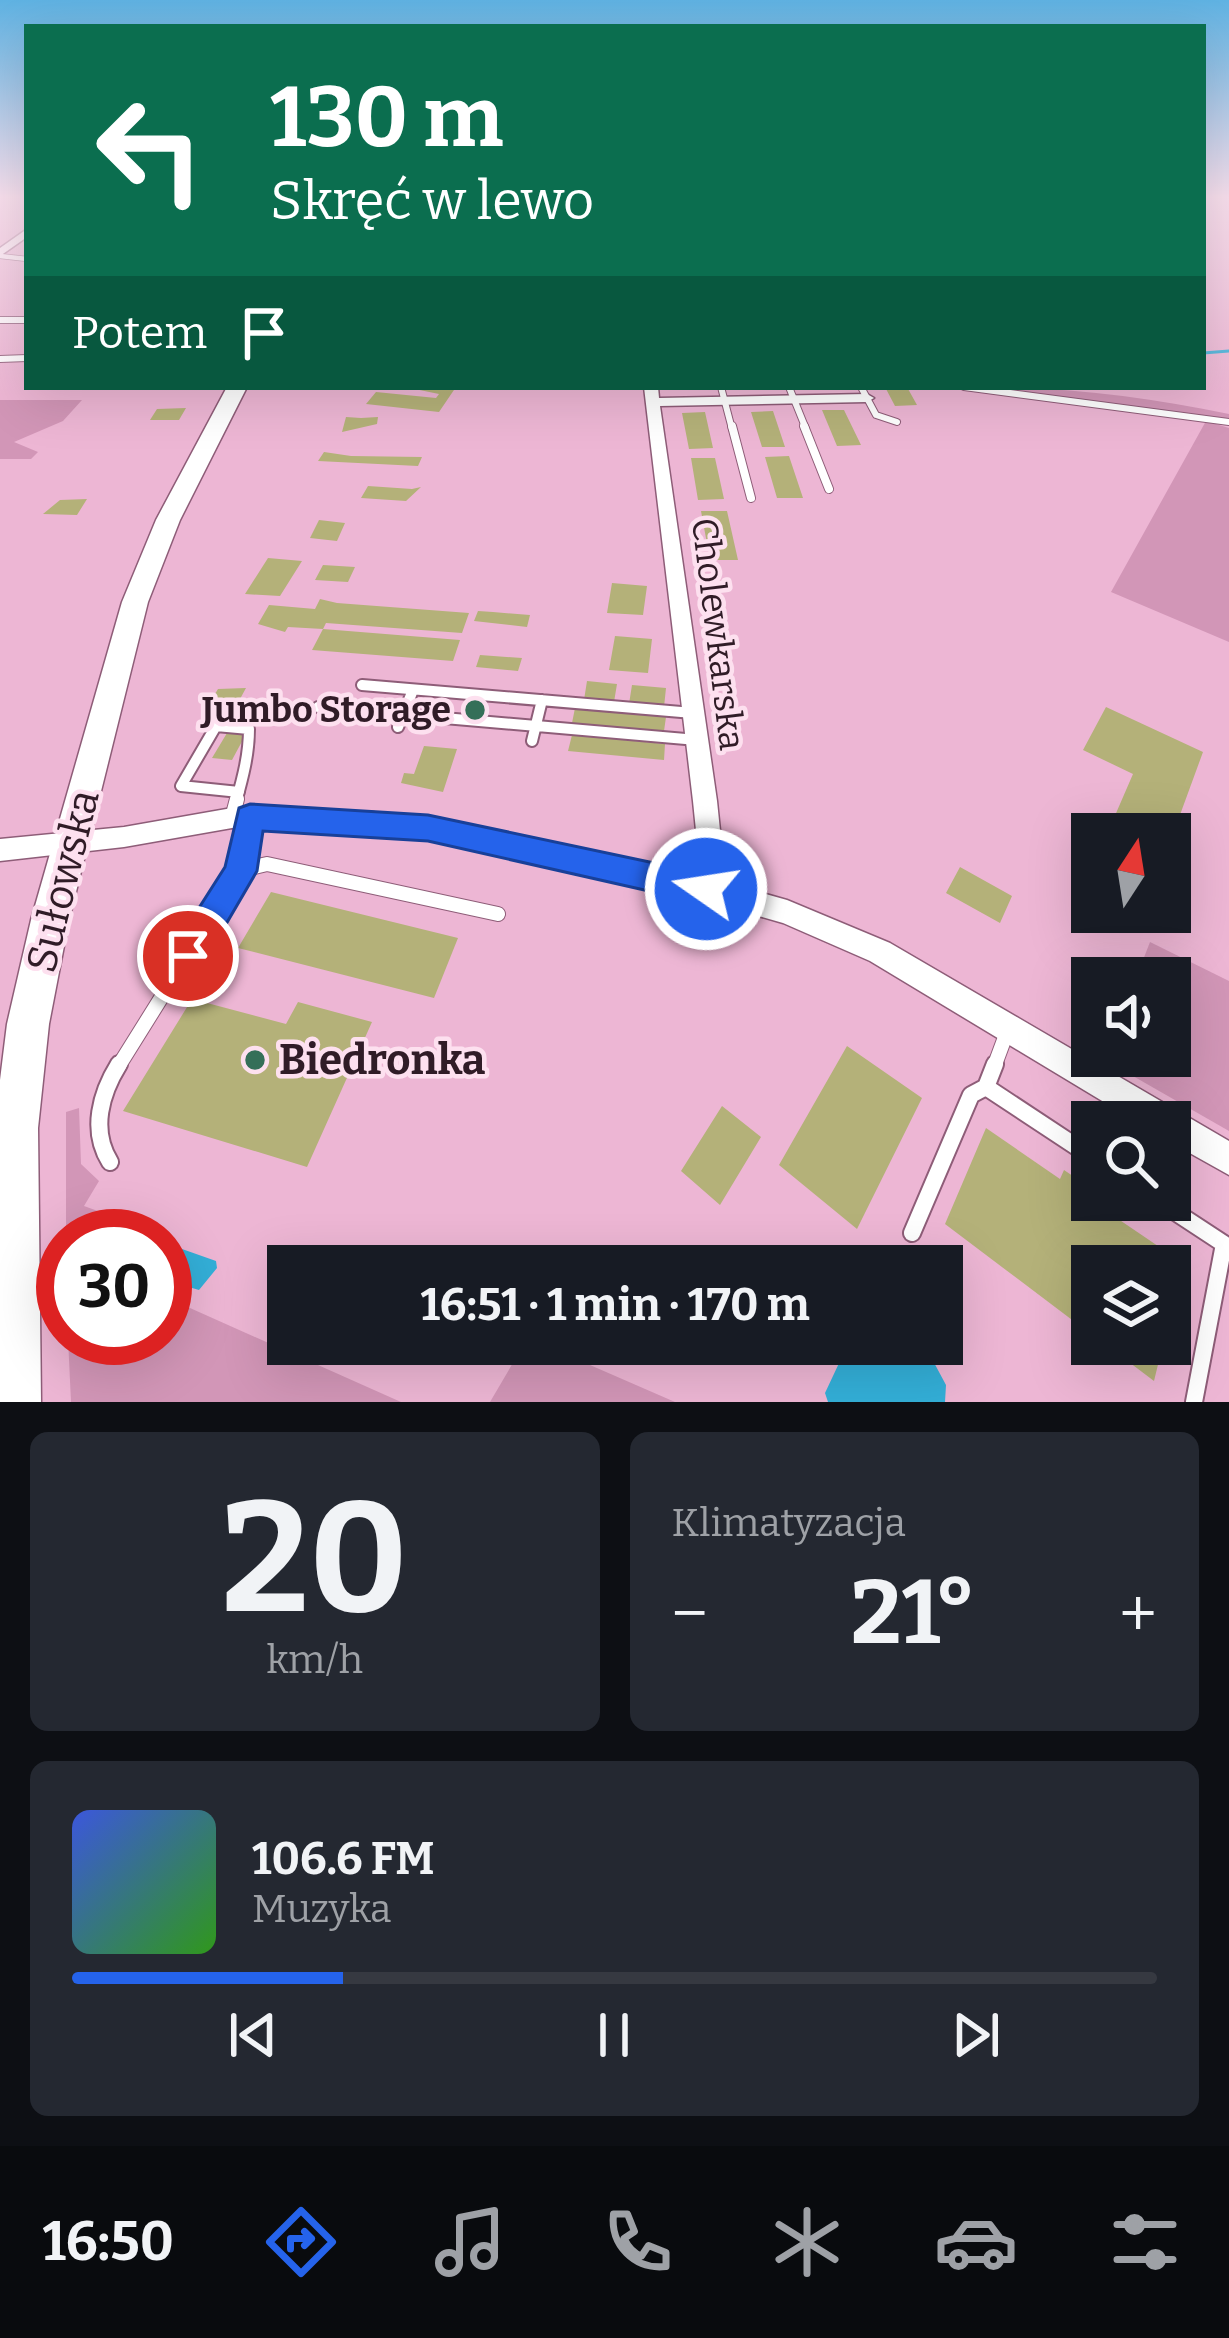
<!DOCTYPE html>
<html lang="pl">
<meta charset="utf-8">
<style>
:root{--surface:#171b24;--page:#242831;--text:#f1f3f6;--muted:#9ea1a6;--line:#363941;--accent:#2563eb}
body{margin:0;font-family:Bitter,serif;background:var(--page);color:var(--text);height:100vh;display:flex;flex-direction:column;font-size:45px;white-space:nowrap}
*{box-sizing:border-box;margin:0}
p{font-size:39px;color:var(--muted)}
.icon{flex:none;width:66px;height:66px;fill:none;stroke:currentColor;stroke-width:2;stroke-linecap:round;stroke-linejoin:round}
.map{position:relative;height:1402px;overflow:hidden}
.sheet{display:flex;flex-direction:column;gap:30px;padding:30px;background:#0d0f14;flex:1}
.sheet>*{flex:none}
.guide{position:absolute;left:24px;top:24px;width:1182px;height:366px;border-radius:0px;box-shadow:0 12px 48px #0002;background:#0b6e4f;color:#fff;overflow:hidden}
.needle{width:78px;rotate:12deg}
.controls{position:absolute;left:1071px;top:813px;display:grid;gap:24px}
.controls a{display:grid;place-items:center;width:120px;height:120px;border-radius:0px;background:var(--surface);box-shadow:0 12px 48px #0002;font-size:60px}
.speed{position:absolute;left:36px;top:1209px;display:flex;gap:24px;font-size:60px;font-weight:700;text-align:center}
.speed>*{display:grid;place-content:center;width:156px;height:156px;border-radius:50%;background:var(--surface);box-shadow:0 12px 48px #0002;line-height:1}
.speed .limit{border:18px solid #d22;background:#fff;color:#111}
.pin{position:absolute;display:grid;place-items:center;width:102px;height:102px;color:#fff;margin:-51px;border:6px solid #fff;border-radius:50%;box-shadow:0 3px 12px #0007}
.me{position:absolute;width:132px;margin:-66px;rotate:283deg;stroke-linejoin:round;filter:drop-shadow(0 0 9px #0008)}
.turn{display:flex;align-items:center;gap:42px;height:252px;padding:0 48px;font-size:54px}
.turn .icon{width:156px;height:156px;stroke-width:2.5}
.turn b{display:block;font-size:84px;line-height:102px}
.then{display:flex;align-items:center;height:114px;padding:0 48px;background:#0003;gap:24px;font-size:45px}
.big{font-size:90px;font-weight:700;line-height:1.1}
.sheet .widget{flex:1;display:flex;flex-direction:column;justify-content:center;gap:18px;min-width:0;padding:0 42px;border-radius:18px;background:var(--page)}
.sheet .dial{align-items:center;gap:0}
.dial b{font-size:156px;line-height:1}
.song{display:flex;align-items:center;gap:36px}
.cover{width:144px;height:144px;border-radius:18px;background:linear-gradient(135deg,hsl(230 70% 55%),hsl(110 70% 35%))}
.played{height:12px;border-radius:6px;background:linear-gradient(90deg,var(--accent) 25%,var(--line) 25%)}
.keys{display:flex;justify-content:space-around;direction:ltr}
.heat{display:flex;justify-content:space-between;align-items:center;font-size:66px;direction:ltr}
.sheet .tiles{flex:1;display:grid;gap:30px;grid-template-columns:1fr 1fr}
.widget:last-child{grid-column:span 2}
.trip{position:absolute;left:267px;top:1245px;width:696px;height:120px;border-radius:0px;background:var(--surface);box-shadow:0 12px 48px #0002;font-weight:700;line-height:120px;text-align:center}
.dock{display:flex;height:192px;justify-content:space-around;align-items:center;background:#090b0e;color:var(--muted)}
.dock .icon{width:84px;height:84px}
.dock .on{color:var(--accent)}
.dock b{font-size:54px;color:var(--text)}
.map>svg:first-child{display:block}
.green{fill:#d296b7}
.water{fill:#33afd8}
.lines{fill:none;stroke-linecap:round;stroke-linejoin:round}
.stream{stroke:#33afd8;stroke-width:3}
.building{fill:#b4b179}
.service-far5-casing{stroke:#8e5d78;stroke-width:6}
.service-far4-casing{stroke:#8e5d78;stroke-width:8}
.service-far3-casing{stroke:#8e5d78;stroke-width:10}
.service-far2-casing{stroke:#8e5d78;stroke-width:14}
.service-far1-casing{stroke:#8e5d78;stroke-width:16}
.service-casing{stroke:#8e5d78;stroke-width:20}
.minor-casing{stroke:#8e5d78;stroke-width:3}
.secondary-casing{stroke:#8e5d78;stroke-width:3}
.service-far5{stroke:#fff;stroke-width:4.5}
.service-far4{stroke:#fff;stroke-width:6}
.service-far3{stroke:#fff;stroke-width:8}
.service-far2{stroke:#fff;stroke-width:10}
.service-far1{stroke:#fff;stroke-width:14}
.service{stroke:#fff;stroke-width:16}
.minor{fill:#fff;fill-rule:evenodd}
.secondary{fill:#fff;fill-rule:evenodd}
.route{fill:#2563eb;stroke:#184099;stroke-width:3}
.poi-dot{fill:#356f58;stroke:#fde0ef;stroke-width:4.5}
.labels{text-anchor:middle;dominant-baseline:central;stroke-width:9;stroke-linejoin:round;paint-order:stroke}
.street-label{font-size:36px;fill:#301c27;stroke:#fde0ef}
.poi-label{font-size:36px;font-weight:bold;fill:#301c27;stroke:#fde0ef;text-anchor:end}
.near-street-label{font-size:42px;fill:#301c27;stroke:#fde0ef}
.near-poi-label{font-size:42px;font-weight:bold;fill:#301c27;stroke:#fde0ef;text-anchor:start}
</style>
<div class="map">
<svg width="1229" height="1402" viewBox="0 0 1229 1402">
<rect width="100%" height="100%" fill="#edb6d4"/>
<path class="green" d="M985,387C1067,387 1148,397 1229,414V420Z
M0,400H82L63,421L14,442L38,452L31,459H0Z
M1206,421L1229,428V642L1111,592Z
M1150,942L1229,981V1131L1105,1060L1170,1056V978H1136Z
M79,1108L81,1164L99,1181L84,1206L106,1214L94,1236H66V1112Z
M165,1297L190,1308L401,1402H71L68,1338H165Z
M524,1344H568L567,1355L675,1402H490Z"/>
<path class="water" d="M165,1243L216,1261L217,1268L199,1290L165,1280Z
M848,1344H924L946,1385L945,1402H828L825,1393Z"/>
<g class="lines">
<path class="stream" d="M1203,353L1229,351"/>
</g>
<path class="building" d="M405,387H456L439,412L366,404L376,392L436,398L439,394Z
M885,387H907L917,405L895,406Z
M186,408L179,420H150L157,409Z
M822,410H844L861,445L837,446Z
M773,411L785,447H762L751,412Z
M705,412L713,448L689,449L682,413Z
M346,417L361,418L378,417L377,424L342,432Z
M324,452L351,456L422,457L418,466L318,461Z
M789,456L803,498H777L765,457Z
M691,458H715L724,499L698,500Z
M368,486L412,489L421,487L406,501L361,498Z
M87,499L77,515L43,514L60,500Z
M701,511H727L738,560H710Z
M319,520L345,523L337,541L310,538Z
M268,558L302,561L280,596L245,594Z
M323,565L355,567L348,582L315,580Z
M612,583L647,586L643,615L607,613Z
M320,599L337,603L469,613L462,633L326,623L323,629L288,627L285,632L258,624L269,605L315,609Z
M478,611L493,612L530,615L527,627L474,621Z
M323,629L460,640L453,661L312,650Z
M615,636L652,639L648,673L609,670Z
M480,655L522,658L518,671L476,667Z
M587,681L617,684L614,702L584,700Z
M632,685L666,688L664,707L629,704Z
M246,688L234,710L207,707L218,689Z
M1106,707L1203,752L1173,834H1107L1133,774L1083,750Z
M575,708L666,717L664,731L572,723Z
M227,733L246,734L232,760L212,758Z
M572,735L665,744L664,760L568,751Z
M424,746L457,749L443,792L401,783L404,773L414,774Z
M960,867L1012,896L1000,923L946,893Z
M271,892L458,938L434,998L238,948Z
M192,999L286,1024L298,1002L372,1022L307,1167L123,1111Z
M847,1046L922,1098L857,1229L779,1165Z
M722,1106L761,1137L720,1205L681,1171Z
M986,1128L1060,1179L1064,1170L1092,1189L1099,1206L1183,1263L1172,1309L1170,1266H1092V1335L945,1224Z
M1105,1344H1163L1154,1381Z"/>
<g class="lines">
<g class="service-far5-casing">
<path id="service-far5" d="M0,256L27,259"/>
</g>
<g class="service-far4-casing">
<path id="service-far4" d="M0,320H27
M0,359L27,358
M721,387L732,429
M789,387L806,429
M861,387L876,415L897,422
M964,387L1229,422"/>
</g>
<g class="service-far3-casing">
<path id="service-far3" d="M732,426L751,498
M804,426L829,489"/>
</g>
<g class="service-far2-casing">
<path id="service-far2" d="M362,685L693,713
M318,707L697,740
M398,727L413,690
M532,741L542,700
M236,802C243,777 249,754 249,729L216,726L181,786L239,792"/>
</g>
<g class="service-far1-casing">
<path id="service-far1" d="M232,818L237,799
M241,870L267,864L498,914
M118,1067L241,870L250,817
M994,1067L1007,1032"/>
</g>
<g class="service-casing">
<path id="service" d="M995,1064L986,1087L1092,1157
M110,1162C90,1130 101,1093 119,1064
M1157,1200L1224,1244L1194,1402
M912,1233L971,1095L986,1087"/>
</g>
<g class="minor-casing">
<path id="minor" d="M27,229V237L0,256V248Z
M644,387H658L659,398L867,394L874,398L867,402L660,406L717,801L723,860L720,881L787,900L890,943L1229,1141V1175L1170,1142V1122H1137L870,961L783,923L706,901L469,846L372,832L232,828L124,847L0,861V839L124,827L232,808L372,812L469,826L696,875L699,860L693,801Z"/>
</g>
<g class="secondary-casing">
<path id="secondary" d="M227,387H247L180,520L148,602L69,920L49,1024L38,1128L41,1402H0V1080L7,1024L31,920L122,602L156,520Z"/>
</g>
<use href="#service-far5" class="service-far5"/>
<use href="#service-far4" class="service-far4"/>
<use href="#service-far3" class="service-far3"/>
<use href="#service-far2" class="service-far2"/>
<use href="#service-far1" class="service-far1"/>
<use href="#service" class="service"/>
<use href="#minor" class="minor"/>
<use href="#secondary" class="secondary"/>
</g>
<linearGradient id="sky" x2="0" y2="1"><stop stop-color="#5fb2e2"/><stop offset="0.5" stop-color="#f7deec"/><stop offset="1" stop-color="#f7deec" stop-opacity="0"/></linearGradient>
<rect width="1229" height="394" fill="url(#sky)"/>
<path class="route" d="M250,804L428,815L706,874L718,879L723,889L718,900L706,904L428,841L263,831L257,871L201,967L188,972L176,967L170,956L176,944L225,867L239,808Z"/>
<g class="poi-dot">
<circle cx="475" cy="710" r="12"/>
<circle cx="255" cy="1060" r="12"/>
</g>
<g class="labels">
<g class="street-label">
<text transform="translate(718 634) rotate(83)">Cholewkarska</text>
</g>
<g class="poi-label">
<text x="451" y="710">Jumbo Storage</text>
</g>
<g class="near-street-label">
<text transform="translate(63 881) rotate(-76)">Sułowska</text>
</g>
<g class="near-poi-label">
<text x="279" y="1060">Biedronka</text>
</g>
</g>
</svg>
<div class="controls">
<a><svg class="needle" viewBox="-14 -14 28 28"><path d="M0-13l5 13h-10z" fill="#e53935"/><path d="M0 13l5-13h-10z" fill="#9ea1a6"/></svg></a>
<a><svg class="icon" aria-label="sound" viewBox="0 0 24 24"><path d="M4 9h4l5-4v14l-5-4H4zM17 9q2 3 0 6"/></svg></a>
<a><svg class="icon" aria-label="search" viewBox="0 0 24 24"><circle cx="10" cy="10" r="6"/><path d="M15 15l6 6"/></svg></a>
<a><svg class="icon" aria-label="layers" viewBox="0 0 24 24"><path d="M12 4l9 5-9 5-9-5zM3 14l9 5 9-5"/></svg></a>
</div>
<div class="speed"><div class="limit">30</div></div>
<div class="pin" style="left:188px;top:956px;background:#d93025"><svg class="icon" aria-label="arrive" viewBox="0 0 24 24"><path d="M6 21V4h12l-3 4 3 4H6"/></svg></div>
<svg class="me" style="left:706px;top:889px" viewBox="-20 -20 40 40"><circle r="17" fill="#2563eb" stroke="#fff" stroke-width="3"/><path d="M0-11L8 9 0 5-8 9z" fill="#fff"/></svg>
<div class="trip">16:51 · 1 min · 170 m</div>
<div class="guide">
<div class="turn"><svg class="icon" aria-label="left" viewBox="0 0 24 24"><path d="M17 20v-9H6M10 6l-5 5 5 5"/></svg><div><b>130 m</b>Skręć w lewo</div></div>
<div class="then">Potem<svg class="icon" aria-label="arrive" viewBox="0 0 24 24"><path d="M6 21V4h12l-3 4 3 4H6"/></svg></div>
</div>
</div>
<section class="sheet">
<div class="tiles">
<div class="widget dial"><b>20</b><p>km/h</p></div>
<div class="widget"><p>Klimatyzacja</p>
<div class="heat"><a>−</a><b class="big">21°</b><a>+</a></div>
</div>
<div class="widget">
<div class="song"><i class="cover"></i><div><b>106.6 FM</b><p>Muzyka</p></div></div>
<div class="played"></div>
<div class="keys"><svg class="icon" aria-label="previous" viewBox="0 0 24 24"><path d="M18 5L8 12l10 7zM5 5v14"/></svg><svg class="icon" aria-label="pause" viewBox="0 0 24 24"><path d="M8 5v14M16 5v14"/></svg><svg class="icon" aria-label="next" viewBox="0 0 24 24"><path d="M6 5l10 7-10 7zM19 5v14"/></svg></div>
</div>
</div>
</section>
<nav class="dock">
<b>16:50</b>
<svg class="icon on" aria-label="directions" viewBox="0 0 24 24"><path d="M12 3l9 9-9 9-9-9zM9 14v-3h6M13 9l2 2-2 2"/></svg>
<svg class="icon" aria-label="music" viewBox="0 0 24 24"><path d="M9 18V5l10-2v13"/><circle cx="6" cy="18" r="3"/><circle cx="16" cy="16" r="3"/></svg>
<svg class="icon" aria-label="phone" viewBox="0 0 24 24"><path d="M5 4h4l2 5-3 2q2 4 5 5l2-3 5 2v4C11 20 4 13 5 4z"/></svg>
<svg class="icon" aria-label="climate" viewBox="0 0 24 24"><path d="M12 3v18M4 7l16 10M4 17L20 7"/></svg>
<svg class="icon" aria-label="car" viewBox="0 0 24 24"><path d="M5 17H2v-5l4-1 3-4h7l3 4 3 1v5h-3M9 17h6M6 11h13"/><circle cx="7" cy="17" r="2"/><circle cx="17" cy="17" r="2"/></svg>
<svg class="icon" aria-label="filters" viewBox="0 0 24 24"><path d="M4 7h16M4 17h16"/><circle cx="9" cy="7" r="2"/><circle cx="15" cy="17" r="2"/></svg>
</nav>
